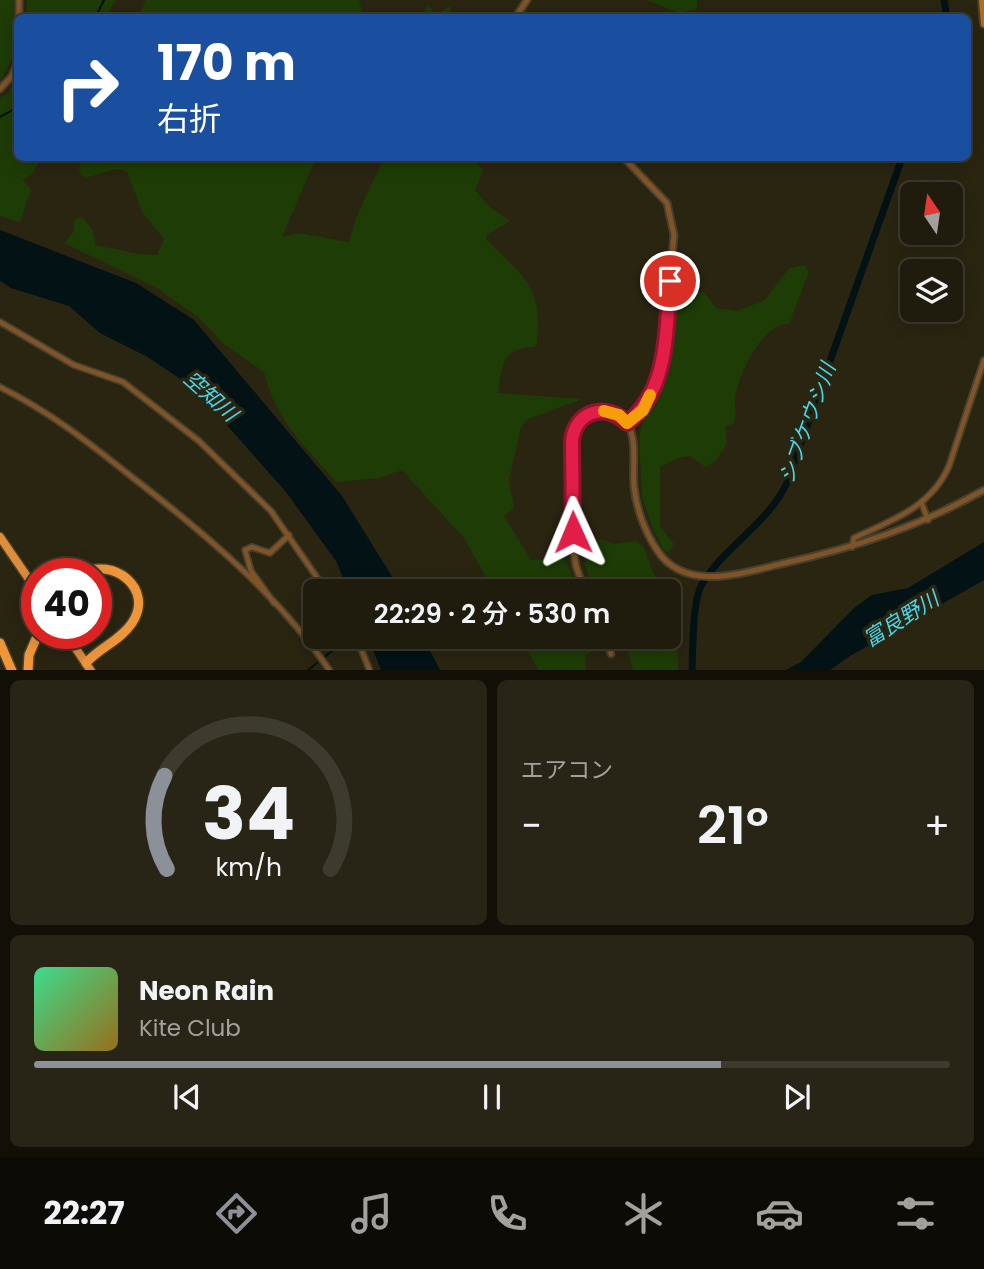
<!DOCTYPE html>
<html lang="ja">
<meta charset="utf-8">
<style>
:root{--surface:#201c0d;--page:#282516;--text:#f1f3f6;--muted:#a2a19d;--line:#3d3a2e;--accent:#8c9099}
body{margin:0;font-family:Poppins,"Noto Sans JP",sans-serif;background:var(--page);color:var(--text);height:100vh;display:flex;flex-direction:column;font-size:26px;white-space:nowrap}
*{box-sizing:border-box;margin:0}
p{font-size:23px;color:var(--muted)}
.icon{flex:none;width:38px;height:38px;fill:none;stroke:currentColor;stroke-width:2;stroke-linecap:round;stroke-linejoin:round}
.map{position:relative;height:670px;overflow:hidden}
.drawer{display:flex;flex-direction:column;gap:10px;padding:10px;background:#120f07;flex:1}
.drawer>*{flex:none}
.top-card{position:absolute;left:14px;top:14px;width:957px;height:147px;border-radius:10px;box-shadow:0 4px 18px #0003,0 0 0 2px var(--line);background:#1a4fa0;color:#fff;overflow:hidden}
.needle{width:46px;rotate:347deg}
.buttons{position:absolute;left:900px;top:182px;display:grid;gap:14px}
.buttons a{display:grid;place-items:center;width:63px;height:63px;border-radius:10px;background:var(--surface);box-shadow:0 4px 18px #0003,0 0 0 2px var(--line);font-size:35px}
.speed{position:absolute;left:21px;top:558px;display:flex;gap:14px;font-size:35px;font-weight:700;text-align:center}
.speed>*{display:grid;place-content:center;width:91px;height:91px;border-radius:50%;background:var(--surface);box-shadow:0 4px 18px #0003,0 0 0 2px var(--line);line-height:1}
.speed .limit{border:10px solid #d22;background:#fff;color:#111}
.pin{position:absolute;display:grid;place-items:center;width:60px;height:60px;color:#fff;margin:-30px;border:4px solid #fff;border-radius:50%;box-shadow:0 2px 7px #0007}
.me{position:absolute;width:77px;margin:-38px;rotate:359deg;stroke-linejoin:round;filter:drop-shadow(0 0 5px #0008)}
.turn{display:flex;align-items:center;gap:24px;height:147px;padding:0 28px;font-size:32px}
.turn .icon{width:91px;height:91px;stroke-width:2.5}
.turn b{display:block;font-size:49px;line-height:60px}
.big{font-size:52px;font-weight:600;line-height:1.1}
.drawer .widget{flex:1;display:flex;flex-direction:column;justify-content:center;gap:10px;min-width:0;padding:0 24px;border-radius:10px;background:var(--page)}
.drawer .dial{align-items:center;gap:0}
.dial svg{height:182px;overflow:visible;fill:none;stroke:var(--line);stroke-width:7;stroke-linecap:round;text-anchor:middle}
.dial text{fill:var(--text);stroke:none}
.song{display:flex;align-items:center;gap:21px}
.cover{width:84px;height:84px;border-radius:10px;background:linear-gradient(135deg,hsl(150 70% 55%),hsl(40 70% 35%))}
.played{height:7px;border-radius:4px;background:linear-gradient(90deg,var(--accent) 75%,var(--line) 75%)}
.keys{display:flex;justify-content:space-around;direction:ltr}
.heat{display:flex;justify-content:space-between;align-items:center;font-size:38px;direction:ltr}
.drawer .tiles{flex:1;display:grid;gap:10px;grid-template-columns:1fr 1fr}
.widget:last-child{grid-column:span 2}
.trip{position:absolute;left:303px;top:579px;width:378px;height:70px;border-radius:10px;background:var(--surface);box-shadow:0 4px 18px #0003,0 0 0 2px var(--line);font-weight:600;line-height:70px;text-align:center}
.menu{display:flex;height:112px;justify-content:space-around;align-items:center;background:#0d0b05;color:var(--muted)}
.menu .icon{width:49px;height:49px}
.menu .active{color:var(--accent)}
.menu b{font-size:32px;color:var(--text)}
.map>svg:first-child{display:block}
.green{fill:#1e3c06}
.water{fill:#021215}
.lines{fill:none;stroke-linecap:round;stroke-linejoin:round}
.stream{stroke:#021215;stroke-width:2}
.river{stroke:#021215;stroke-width:7}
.minor-casing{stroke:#46412e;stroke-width:8}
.tertiary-casing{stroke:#46412e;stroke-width:9}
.secondary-casing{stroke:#46412e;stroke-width:10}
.trunk-casing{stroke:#46412e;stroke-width:11}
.motorway-casing{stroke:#46412e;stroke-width:12}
.minor{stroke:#805328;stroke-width:4.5}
.tertiary{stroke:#805328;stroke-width:5}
.secondary{stroke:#b36b1d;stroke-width:6}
.trunk{stroke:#de8d3c;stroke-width:8}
.motorway{stroke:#ef963b;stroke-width:9}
.route-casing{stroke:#92132f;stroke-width:18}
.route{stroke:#e11d48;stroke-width:12}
.slow{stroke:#f59e0b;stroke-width:12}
.labels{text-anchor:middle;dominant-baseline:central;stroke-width:7;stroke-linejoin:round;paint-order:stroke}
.water-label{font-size:21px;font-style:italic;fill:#47d8ef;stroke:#2a2511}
</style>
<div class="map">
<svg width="984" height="671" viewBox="0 0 984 671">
<rect width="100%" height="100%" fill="#2a2511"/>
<path class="green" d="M0,0H14L13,57L0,81Z
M27,0H116L105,17L26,18Z
M146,0H359L364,17H138Z
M647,0H697V9L679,13Z
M428,4L436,15L449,6L451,10L446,17H422Z
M17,73L18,158H41L32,174L23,180L31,190L20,222L0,216V98L9,92Z
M81,158H316L282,237L298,233L349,242L356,218L384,158L472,159L484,170L475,190L490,207L510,221L487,235L486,239C525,280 542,282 537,343L534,347C503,347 501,366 498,393L582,399L528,419L521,427L509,480L514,508L504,516L531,560H565L580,591H494L464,538L402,470L380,478L336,482C304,445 276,421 264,372L224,344L198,317L157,288L64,243L74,231V220L82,217L92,229L96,245L139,254L157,255L164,239L142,212L127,171L116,169L85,178L79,172Z
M805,265L809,272L789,324C763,322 738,375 735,398C734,408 738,415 733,424L725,427L727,443L716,461L705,467L690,456L677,458L660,467V526L674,544L670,551L665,552L652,527L642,497L639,438L642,423L667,379L672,355L675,289L679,286L705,293L716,308L737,311L765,300L789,268Z
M601,539L613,544L635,541L643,546L653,573L669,587L677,599L678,670H633L624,637H668V592L594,591L585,564L586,548Z
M521,637H599L601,647L585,655L586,670H538Z"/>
<path class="water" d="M0,230L136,283L194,320L342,496L401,591H349L336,561L286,492L194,388L146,356L100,333L69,306L11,288L0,281Z
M984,542V580L850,656L830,670H786L801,662L854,608L872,595L908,588Z
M368,637H423L440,670H381Z"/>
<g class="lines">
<path class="stream" d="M95,18L104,0
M0,117L18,107
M307,671L349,637"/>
<path class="river" d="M944,0L947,18
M692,671C693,649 692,602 702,584C724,547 766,525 786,485L902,158"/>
<g class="minor-casing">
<path id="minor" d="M0,322L74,365L123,382L199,441L271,511L327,592
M0,387C50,412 88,442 132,477C203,532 279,595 330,671
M922,504L928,520
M852,547L854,538C893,520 931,507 949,466L984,360
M274,603L251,571L245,550L252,547L270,553L289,535
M359,644L370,671"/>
</g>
<g class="tertiary-casing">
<path id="tertiary" d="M19,18V0
M515,18L527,0
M0,89L12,76L18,62
M624,158L667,203L674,235L662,364L643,410L627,423C638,441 632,466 634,486C636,508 645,532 657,550C685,594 746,572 785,563C857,547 920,526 984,490
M585,592L576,566L573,547V432L585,416L598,411L614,413L627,423
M607,637L611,654"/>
</g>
<g class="secondary-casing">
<path id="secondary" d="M982,0L984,24"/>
</g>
<g class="trunk-casing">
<path id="trunk" d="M0,537L37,591
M66,634L91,671"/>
</g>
<g class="motorway-casing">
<path id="motorway" d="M81,574C113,556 155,589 132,623C121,640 99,648 86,663
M0,643L12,671
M28,671L29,655L38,634"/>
</g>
<use href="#minor" class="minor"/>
<use href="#tertiary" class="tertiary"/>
<use href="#secondary" class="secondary"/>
<use href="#trunk" class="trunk"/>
<use href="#motorway" class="motorway"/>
</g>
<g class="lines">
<g class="route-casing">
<path id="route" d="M573,532L572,441C575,411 606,402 627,423C669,391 666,329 670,281"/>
</g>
<use href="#route" class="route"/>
<path class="slow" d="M604,411L619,415L627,423L643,410L650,395"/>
</g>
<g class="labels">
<g class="water-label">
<text transform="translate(211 396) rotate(42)">空知川</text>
<text transform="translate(807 423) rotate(-70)">シブケウシ川</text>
<text transform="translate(901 619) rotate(-32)">富良野川</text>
</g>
</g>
</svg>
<div class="buttons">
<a><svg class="needle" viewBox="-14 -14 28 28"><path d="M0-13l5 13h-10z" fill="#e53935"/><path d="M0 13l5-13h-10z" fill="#a2a19d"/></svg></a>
<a><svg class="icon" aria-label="layers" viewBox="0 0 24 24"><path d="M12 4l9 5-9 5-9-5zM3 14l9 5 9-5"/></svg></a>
</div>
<div class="speed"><div class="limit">40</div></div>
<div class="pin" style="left:670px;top:281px;background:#d93025"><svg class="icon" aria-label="arrive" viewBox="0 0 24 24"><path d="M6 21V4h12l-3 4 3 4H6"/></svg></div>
<svg class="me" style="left:573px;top:532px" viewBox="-20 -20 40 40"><path d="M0-17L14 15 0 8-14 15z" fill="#e11d48" stroke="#fff" stroke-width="4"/></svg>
<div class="trip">22:29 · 2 分 · 530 m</div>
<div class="top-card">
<div class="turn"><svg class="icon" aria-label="right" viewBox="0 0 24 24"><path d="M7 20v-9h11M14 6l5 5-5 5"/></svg><div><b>170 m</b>右折</div></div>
</div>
</div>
<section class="drawer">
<div class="tiles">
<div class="widget dial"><svg viewBox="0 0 100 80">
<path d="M14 69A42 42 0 1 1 86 69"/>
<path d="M14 69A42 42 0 0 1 13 28" stroke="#8c9099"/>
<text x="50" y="56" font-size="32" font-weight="700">34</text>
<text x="50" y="72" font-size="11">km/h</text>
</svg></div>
<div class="widget"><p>エアコン</p>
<div class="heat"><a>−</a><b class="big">21°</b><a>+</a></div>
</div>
<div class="widget">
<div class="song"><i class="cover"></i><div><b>Neon Rain</b><p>Kite Club</p></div></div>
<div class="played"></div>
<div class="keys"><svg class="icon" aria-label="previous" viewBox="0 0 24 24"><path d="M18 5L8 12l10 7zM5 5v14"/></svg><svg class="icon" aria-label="pause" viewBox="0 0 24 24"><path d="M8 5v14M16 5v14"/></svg><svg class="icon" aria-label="next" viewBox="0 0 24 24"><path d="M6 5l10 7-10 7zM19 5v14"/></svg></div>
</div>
</div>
</section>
<nav class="menu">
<b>22:27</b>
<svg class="icon active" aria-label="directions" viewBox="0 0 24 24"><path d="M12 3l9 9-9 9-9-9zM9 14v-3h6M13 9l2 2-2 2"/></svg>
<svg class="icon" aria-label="music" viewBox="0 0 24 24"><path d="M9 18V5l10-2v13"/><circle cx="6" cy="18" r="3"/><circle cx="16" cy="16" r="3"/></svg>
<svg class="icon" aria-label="phone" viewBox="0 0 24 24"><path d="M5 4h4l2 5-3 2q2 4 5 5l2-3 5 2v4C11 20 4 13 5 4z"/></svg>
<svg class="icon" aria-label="climate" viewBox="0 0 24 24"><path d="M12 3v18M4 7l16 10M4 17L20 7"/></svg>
<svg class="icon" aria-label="car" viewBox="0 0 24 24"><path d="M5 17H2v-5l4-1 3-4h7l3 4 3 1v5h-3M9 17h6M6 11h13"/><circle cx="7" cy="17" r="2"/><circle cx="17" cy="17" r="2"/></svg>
<svg class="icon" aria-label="filters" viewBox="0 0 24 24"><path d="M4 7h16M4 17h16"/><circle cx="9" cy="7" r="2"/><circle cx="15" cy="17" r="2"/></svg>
</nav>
